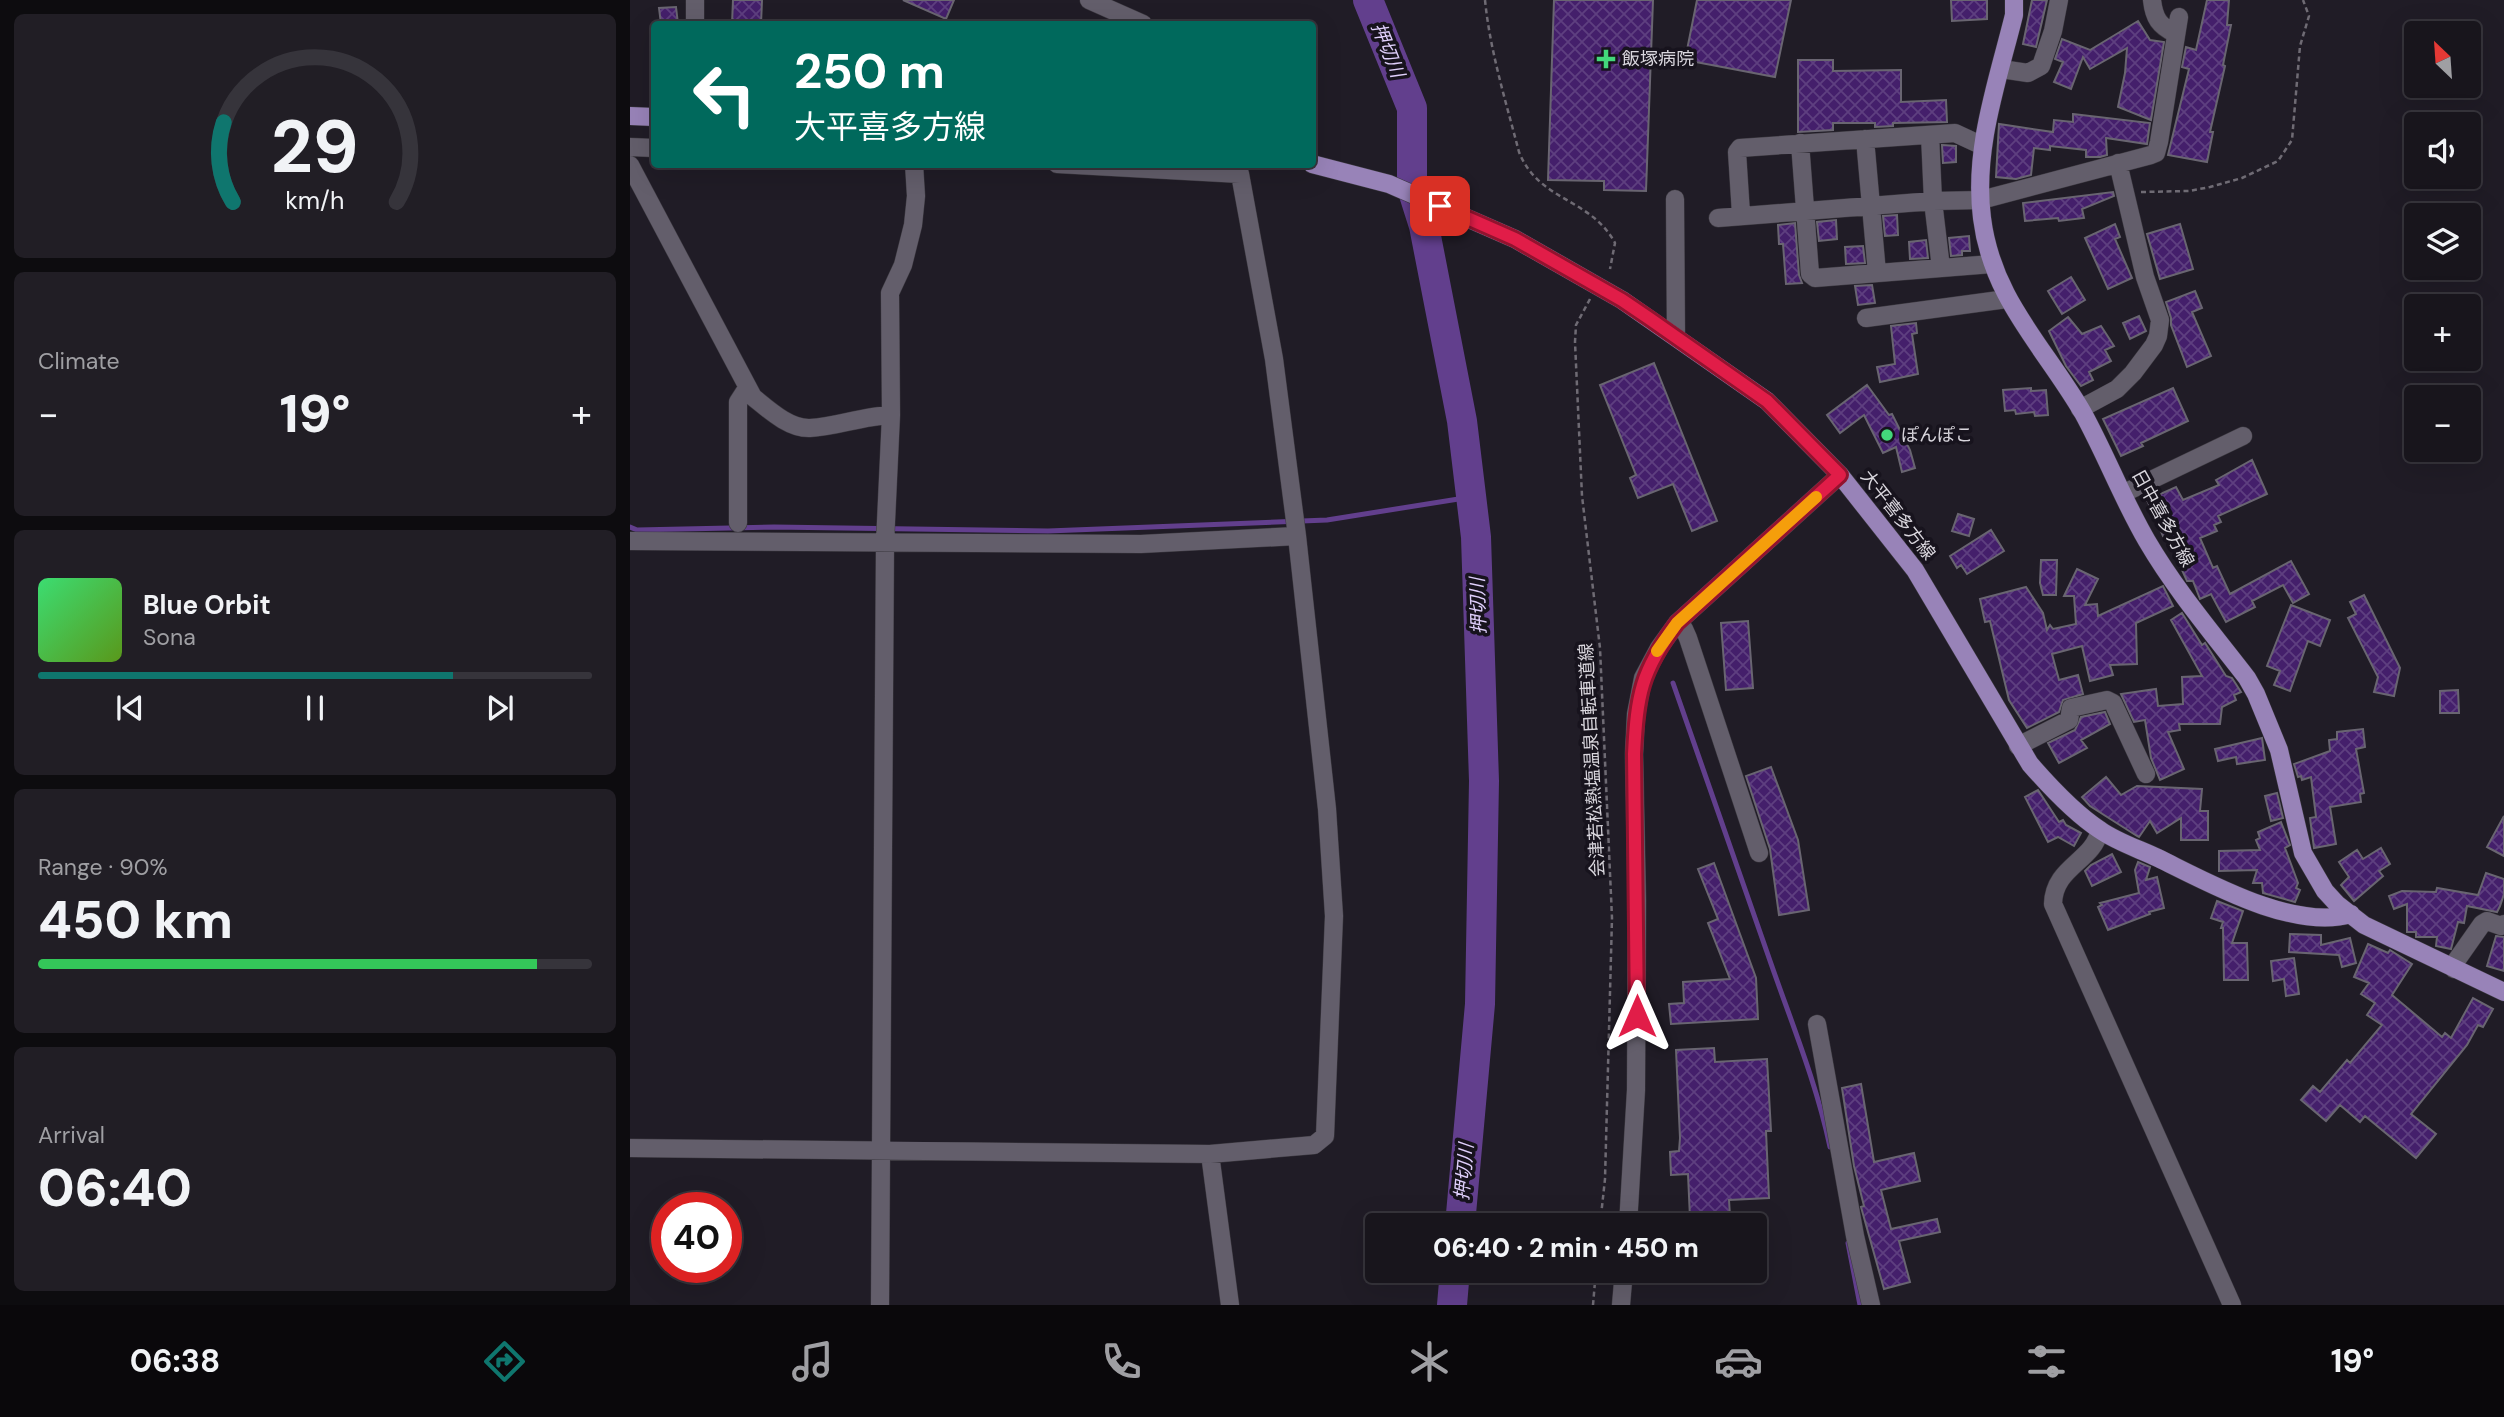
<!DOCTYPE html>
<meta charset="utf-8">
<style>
:root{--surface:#18151c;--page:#211e25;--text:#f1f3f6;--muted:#9f9fa3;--line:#36343b;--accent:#0f766e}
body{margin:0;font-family:"DM Sans","Noto Sans JP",sans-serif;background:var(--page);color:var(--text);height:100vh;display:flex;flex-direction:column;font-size:26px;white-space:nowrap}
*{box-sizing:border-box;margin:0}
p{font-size:23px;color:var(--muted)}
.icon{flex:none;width:38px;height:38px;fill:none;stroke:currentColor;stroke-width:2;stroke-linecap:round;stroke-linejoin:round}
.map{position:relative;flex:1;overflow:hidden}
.side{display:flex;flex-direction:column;gap:14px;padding:14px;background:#0d0c0f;width:630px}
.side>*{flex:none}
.guide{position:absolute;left:21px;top:21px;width:665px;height:147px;border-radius:7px;box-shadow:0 7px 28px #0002,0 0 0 2px var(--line);background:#00695c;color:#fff;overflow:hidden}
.needle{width:46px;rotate:335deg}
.fabs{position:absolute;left:1774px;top:21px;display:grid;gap:14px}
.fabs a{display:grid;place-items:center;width:77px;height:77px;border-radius:7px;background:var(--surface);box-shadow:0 7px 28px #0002,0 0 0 2px var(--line);font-size:35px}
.speed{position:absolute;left:21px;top:1192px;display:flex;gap:14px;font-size:35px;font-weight:700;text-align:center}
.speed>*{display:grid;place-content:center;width:91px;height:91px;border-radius:50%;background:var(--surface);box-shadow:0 7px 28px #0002,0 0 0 2px var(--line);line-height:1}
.speed .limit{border:10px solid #d22;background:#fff;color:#111}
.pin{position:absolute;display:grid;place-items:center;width:60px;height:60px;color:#fff;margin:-30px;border-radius:14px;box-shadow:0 4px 10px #0006}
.me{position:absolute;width:77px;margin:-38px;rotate:0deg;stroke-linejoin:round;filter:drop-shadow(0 0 5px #0008)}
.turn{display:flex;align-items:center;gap:24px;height:147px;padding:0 28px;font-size:32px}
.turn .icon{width:91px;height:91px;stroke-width:2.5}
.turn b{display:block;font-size:49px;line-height:60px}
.big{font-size:52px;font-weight:800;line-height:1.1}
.side .tile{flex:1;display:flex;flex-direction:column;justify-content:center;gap:10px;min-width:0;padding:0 24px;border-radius:10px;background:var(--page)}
.side .dial{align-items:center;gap:0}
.dial svg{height:182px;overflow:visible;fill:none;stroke:var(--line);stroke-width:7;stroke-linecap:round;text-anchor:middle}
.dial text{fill:var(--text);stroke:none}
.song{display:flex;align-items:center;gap:21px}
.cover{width:84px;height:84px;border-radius:10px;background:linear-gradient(135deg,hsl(140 70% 55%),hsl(90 70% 35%))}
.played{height:7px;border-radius:4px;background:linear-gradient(90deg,var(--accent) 75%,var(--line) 75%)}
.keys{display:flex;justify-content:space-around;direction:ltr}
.heat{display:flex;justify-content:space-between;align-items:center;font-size:38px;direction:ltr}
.charge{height:10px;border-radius:5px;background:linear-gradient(90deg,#34c759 90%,var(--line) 0)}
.trip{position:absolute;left:735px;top:1213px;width:402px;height:70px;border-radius:7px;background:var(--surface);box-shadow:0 7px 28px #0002,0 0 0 2px var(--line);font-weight:800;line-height:70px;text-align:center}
.dock{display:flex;height:112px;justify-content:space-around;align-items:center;background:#0a080b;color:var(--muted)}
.dock .icon{width:49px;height:49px}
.dock .current{color:var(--accent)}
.dock b{font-size:32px;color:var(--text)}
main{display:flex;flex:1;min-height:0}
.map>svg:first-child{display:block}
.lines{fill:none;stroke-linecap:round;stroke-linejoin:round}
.stream{stroke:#623f8d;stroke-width:5}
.river{stroke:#623f8d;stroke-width:30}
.building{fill:url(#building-cross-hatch);stroke:#696571;stroke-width:2}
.minor-casing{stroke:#3c3940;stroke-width:19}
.major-casing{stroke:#3c3940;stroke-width:19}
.path{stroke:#6f6b74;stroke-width:2.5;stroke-dasharray:5 3.5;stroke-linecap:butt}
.minor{stroke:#635e6b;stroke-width:18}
.major{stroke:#9883b8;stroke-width:18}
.route-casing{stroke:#92132f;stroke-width:18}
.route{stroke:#e11d48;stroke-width:12}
.slow{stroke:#f59e0b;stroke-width:12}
.poi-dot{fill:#43d77b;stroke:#17131d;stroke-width:2.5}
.labels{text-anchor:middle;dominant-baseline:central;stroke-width:7;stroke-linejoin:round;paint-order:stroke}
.poi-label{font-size:18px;fill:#d9d6dd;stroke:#17131d;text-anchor:start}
.street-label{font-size:18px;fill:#d9d6dd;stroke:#17131d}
.water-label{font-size:19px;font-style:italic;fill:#dfcffb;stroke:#17131d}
</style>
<main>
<section class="side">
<div class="tile dial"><svg viewBox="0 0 100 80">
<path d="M14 69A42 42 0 1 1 86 69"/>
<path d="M14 69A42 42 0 0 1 10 34" stroke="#0f766e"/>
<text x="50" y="56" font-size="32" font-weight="700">29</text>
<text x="50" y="72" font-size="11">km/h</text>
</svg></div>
<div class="tile"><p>Climate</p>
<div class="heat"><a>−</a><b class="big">19°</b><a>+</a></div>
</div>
<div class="tile">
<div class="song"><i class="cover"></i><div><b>Blue Orbit</b><p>Sona</p></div></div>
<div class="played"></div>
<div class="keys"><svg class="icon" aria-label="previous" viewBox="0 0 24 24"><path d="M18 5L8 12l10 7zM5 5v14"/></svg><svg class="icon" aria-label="pause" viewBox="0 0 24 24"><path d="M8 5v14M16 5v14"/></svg><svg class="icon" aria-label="next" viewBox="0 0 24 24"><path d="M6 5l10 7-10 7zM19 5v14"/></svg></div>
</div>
<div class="tile"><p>Range · 90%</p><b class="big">450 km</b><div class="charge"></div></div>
<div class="tile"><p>Arrival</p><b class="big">06:40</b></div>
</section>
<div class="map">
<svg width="1874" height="1305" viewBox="0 0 1874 1305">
<defs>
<pattern id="building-cross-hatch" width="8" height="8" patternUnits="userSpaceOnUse" patternTransform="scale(1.75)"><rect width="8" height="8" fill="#441f6b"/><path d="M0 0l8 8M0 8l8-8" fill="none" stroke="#5e3f80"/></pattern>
</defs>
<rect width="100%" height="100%" fill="#201c26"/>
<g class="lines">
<path class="stream" d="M0,527L7,530L144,527L418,531L697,520L841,497
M1043,683C1075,773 1106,864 1138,955C1160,1019 1186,1081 1200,1147
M1218,1243L1230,1305"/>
<path class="river" d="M738,0L782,108V188L794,226L832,421L846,537L854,781L850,1004L830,1225
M822,1305L825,1270"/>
</g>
<path class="building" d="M103,0H132L131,24H102Z
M273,0H324L316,19Z
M924,0H1023L1016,191L974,190V181L918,180Z
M1067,0H1161L1145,77L1055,60Z
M1321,0H1357V19L1322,21Z
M1402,0H1417L1406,47L1393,44Z
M1577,0H1599L1597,25H1601L1593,65L1595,66L1580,132H1583L1577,162L1538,155L1559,69L1552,67L1556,47L1566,50Z
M46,7L48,24H31L29,8Z
M1508,21L1520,40L1534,42L1521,120L1488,107L1495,73L1497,48L1460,69L1453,57L1441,89L1424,82L1433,62L1425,59L1432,39L1460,50Z
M1168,60H1203V71L1271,70V102L1316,100L1317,122L1263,123V126L1245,127V123H1203V130L1168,132Z
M1443,114L1520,123L1517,144L1476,138L1477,155L1470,157H1456V150L1420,146V150L1404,148L1401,175L1386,179L1366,177L1369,124L1423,132L1424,120L1443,122Z
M1312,145L1326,146V162L1313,163Z
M1483,192L1484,196L1452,209L1454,218L1429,221L1428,218L1395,221L1393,203Z
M1267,215L1268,235L1255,236L1253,216Z
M1206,220L1207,239L1189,241L1187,222Z
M1165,223L1169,275L1172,283L1156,284L1153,244H1149L1148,225Z
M1485,224L1490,237L1485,239L1502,278L1478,289L1455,238Z
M1550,224L1563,269L1530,279L1517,234Z
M1339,236L1340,251H1332V255L1321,256L1319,238Z
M1296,240L1298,258L1280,259L1279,242Z
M1233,246L1235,263L1216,264L1215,247Z
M1441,277L1455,300L1432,314L1418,291Z
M1242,285L1245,303L1228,305L1225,286Z
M1565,291L1572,308L1562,312L1581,356L1557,367L1541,325V318L1536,302Z
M1509,316L1516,331L1500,339L1493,323Z
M1438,317L1452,334L1471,326L1484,346L1475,350L1481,361L1459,372L1463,380L1451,386L1436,366L1419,331Z
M1286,323L1287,333L1282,334L1288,374L1250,382L1247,367L1265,364L1261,326Z
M1024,363L1087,521L1062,531L1043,484L1008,498L1000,478L1006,475L970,385Z
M1237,385L1259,415L1262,414L1280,450L1285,468L1272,472L1266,447L1253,453L1234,415L1210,433L1197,415Z
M1401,388V391L1416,390L1418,415L1405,416L1404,412L1386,414L1385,410L1375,411L1373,390Z
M1543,388L1558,421L1511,443L1513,446L1491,456L1473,419Z
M1622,460L1637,494L1588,516L1591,522L1584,525L1587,531L1570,538L1583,568L1587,566L1600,594L1661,561L1679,594L1663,603L1653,585L1622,601L1625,607L1596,622L1581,594L1570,599L1563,581H1557L1536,535L1533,536L1517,500L1546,487L1553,500L1589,485L1586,480Z
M1328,514L1344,519L1339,536L1322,531Z
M1361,530L1374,551L1337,574L1331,565L1327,568L1320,556Z
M1411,560H1427L1426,595H1413L1410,583Z
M1447,569L1468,579L1455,605L1467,604L1468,616L1533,586L1543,606L1506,623L1507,664L1480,665L1483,675L1460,681L1452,646L1422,654L1429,680L1448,675L1453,694L1433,700L1429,712L1397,728L1379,700L1360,621L1355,622L1350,599L1396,587L1413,613L1417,630L1420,625L1423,629L1446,624L1444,596H1434Z
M1734,595L1770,668L1764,696L1744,692L1748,677L1718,618L1726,614L1720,602Z
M1661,605L1700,620L1690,646L1678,641L1660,691L1644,685L1650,671L1637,666Z
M1552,613L1572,645L1575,643L1596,676L1602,678L1611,692L1604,695L1606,700L1592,707L1590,724H1549L1550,730L1538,732L1554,769L1530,780L1521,758L1515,720L1504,722L1491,694L1526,689L1528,706L1553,704L1552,677L1572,676L1541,620Z
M1118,621L1123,688L1096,690L1091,623Z
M1828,690L1829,713H1810V691Z
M1475,712L1480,724L1451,740L1457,748L1429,763L1418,743L1445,730L1451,717Z
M1733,729L1735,747L1726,749L1734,793L1730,794L1731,802L1700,807L1706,844L1684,848L1680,818L1686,817L1681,777L1672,780L1671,776L1668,777L1664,764L1700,751L1699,740L1707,739V732Z
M1632,738L1635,760L1607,764L1606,757L1588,761L1585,749Z
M1141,767L1168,840L1179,910L1149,915L1140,849L1116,776Z
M1476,777L1491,795L1507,786L1572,789L1570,811H1578V840H1551V818L1527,833L1520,821L1509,837L1507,836L1460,806L1452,797Z
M1408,790L1429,822L1433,820L1436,825L1451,833L1444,846L1428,837L1418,842L1395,797Z
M1647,793L1653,818L1641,821L1635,796Z
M1874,816V856L1857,847Z
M1651,822L1660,845L1655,848L1668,883L1666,888L1670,890L1665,902L1633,893L1632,883H1623L1627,870L1589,871V851L1630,850L1626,840L1630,838L1628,832Z
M1751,848L1760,864L1749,871L1753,876L1724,901L1711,885L1719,877L1709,862L1727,850L1733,859Z
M1482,854L1491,872L1462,886L1455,871L1461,865Z
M1508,862L1520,867L1516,880L1527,877L1534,908L1519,912L1520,914L1478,930L1468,907L1472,905L1470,903L1509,893L1505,870Z
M1084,863L1126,978L1128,1019L1041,1024L1039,1004L1054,1003L1053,982L1100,979L1078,923L1088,919L1068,869Z
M1856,873L1874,879V894L1870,906L1867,912L1837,906L1834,923L1828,922L1821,949L1806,946L1807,937H1786V932H1777V904L1764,909L1759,896L1772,891L1806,892L1807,888L1848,895Z
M1587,901L1613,911L1602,943H1617L1618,980H1594L1593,928H1591L1593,922L1581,918Z
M1660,934L1691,935V945L1720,938L1726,963L1712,967L1709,955L1659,952Z
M1866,936L1874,937V971L1857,966Z
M1738,944L1758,953L1760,950L1782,964L1762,995L1812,1037L1815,1033L1821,1038L1843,998L1863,1009L1853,1027L1848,1025L1837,1045L1781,1114L1806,1134L1786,1158L1735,1116L1730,1122L1710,1105L1696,1121L1671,1100L1683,1086L1690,1092L1717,1060L1720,1063L1752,1025L1737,1015L1745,1003L1731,994L1739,983L1724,977Z
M1664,958L1669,994L1656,996L1654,979L1643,981L1641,961Z
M1084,1048L1085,1062L1137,1059L1141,1131H1136L1139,1198L1099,1200L1100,1216L1060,1218L1058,1174L1041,1175L1040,1152L1049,1151L1050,1138L1046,1050Z
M1231,1084L1244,1162L1284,1153L1290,1181L1251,1190L1261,1229L1307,1219L1310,1232L1269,1241L1280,1282L1254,1289L1231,1207L1234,1206L1224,1166L1212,1088Z"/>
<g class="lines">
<g class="minor-casing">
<path id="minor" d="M459,0L513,24
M1522,0C1524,18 1529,26 1546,34
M65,24V0
M1371,69L1398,73L1411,66L1423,31L1429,0
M1300,135L1303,201L1311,268
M1235,139L1247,273
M1170,143L1180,274L1185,278L1362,264
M0,147L24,148
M0,165L123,397C138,409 159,429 180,428C206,427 232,416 261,415
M1045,199L1046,337
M1111,214L1107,152L1110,148L1325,133L1353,146
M1088,218L1303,201L1351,200L1521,155L1526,153L1529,142L1549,17
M1236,318L1377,299
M1450,409L1487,389L1503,373L1524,345L1528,336L1530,320L1515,277L1488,163
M1494,493L1613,436
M108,523V402L117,388
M0,541L511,544L667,536
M1047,623L1054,629L1058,638L1129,853
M1388,746L1439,720L1441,708L1477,700L1483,703L1516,774
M1470,830C1463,862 1424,866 1423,904L1602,1305
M1824,969L1826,961L1852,924L1857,921L1871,926L1874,924
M1187,1024L1225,1236L1241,1305
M0,1148L580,1154L684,1145L695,1136L704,916L697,809L667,536L644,359L610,174L427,164
M580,1154L600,1305
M998,1225L1006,1090L1007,901L1004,754L1006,714L1013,678L1029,648L1047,623L1210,475
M250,1305L255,543L261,415L260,293L273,265L283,225L286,196L284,164
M991,1305L994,1270"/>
</g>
<g class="major-casing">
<path id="major" d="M1384,0V15C1368,80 1343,149 1352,218C1362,299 1414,346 1453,413C1476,455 1493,500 1517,541C1545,589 1583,634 1617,678L1626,694L1649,750L1673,853L1695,891L1707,904L1734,925L1874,992
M0,116L24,117
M682,164L759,184L885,239L992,300L1137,401L1210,475L1285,570L1400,764C1420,787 1444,813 1470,830C1487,842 1509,849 1528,858C1579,883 1664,931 1721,914"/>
</g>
<path class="path" d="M855,0C860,51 876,102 889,152C909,202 960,197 985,243L980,269
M1511,192L1559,191L1580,187L1612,178L1648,161L1662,140L1670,46L1679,16L1673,0
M960,299L946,325L945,342L952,496L970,648L982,918L975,1179L970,1225
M963,1305L966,1270"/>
<use href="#minor" class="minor"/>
<use href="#major" class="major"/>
</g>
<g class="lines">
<g class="route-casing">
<path id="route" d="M810,206L885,239L992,300L1020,319L1137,401L1210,475L1047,623C1011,671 1007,695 1004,754L1007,1016"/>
</g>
<use href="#route" class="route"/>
<path class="slow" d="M1027,651L1047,623L1186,497"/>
</g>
<g class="poi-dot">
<path d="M972.5 48.5h7v7h7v7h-7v7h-7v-7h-7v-7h7z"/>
<circle cx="1257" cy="435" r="7"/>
</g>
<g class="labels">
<g class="poi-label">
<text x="992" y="59">飯塚病院</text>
<text x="1271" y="435">ぽんぽこ</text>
</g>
<g class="street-label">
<text transform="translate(1268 515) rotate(52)">大平喜多方線</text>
<text transform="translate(1533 518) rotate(61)">日中喜多方線</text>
<text transform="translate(962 760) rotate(-93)">会津若松熱塩温泉自転車道線</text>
</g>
<g class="water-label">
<text transform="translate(758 50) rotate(68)">押切川</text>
<text transform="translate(848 606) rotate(-92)">押切川</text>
<text transform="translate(834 1172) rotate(-85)">押切川</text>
</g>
</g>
</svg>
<div class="fabs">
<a><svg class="needle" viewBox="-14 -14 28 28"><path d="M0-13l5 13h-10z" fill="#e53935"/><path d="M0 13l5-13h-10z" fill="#9f9fa3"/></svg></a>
<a><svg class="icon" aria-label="sound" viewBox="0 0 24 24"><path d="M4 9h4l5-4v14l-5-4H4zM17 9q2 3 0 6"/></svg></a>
<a><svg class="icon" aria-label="layers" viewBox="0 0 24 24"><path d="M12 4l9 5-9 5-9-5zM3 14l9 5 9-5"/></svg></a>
<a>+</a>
<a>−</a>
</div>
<div class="speed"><div class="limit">40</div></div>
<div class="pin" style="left:810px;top:206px;background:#d93025"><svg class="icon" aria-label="arrive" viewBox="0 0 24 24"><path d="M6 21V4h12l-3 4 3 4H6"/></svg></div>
<svg class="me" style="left:1007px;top:1016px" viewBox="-20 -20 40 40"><path d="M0-17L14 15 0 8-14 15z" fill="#e11d48" stroke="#fff" stroke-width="4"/></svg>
<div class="trip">06:40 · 2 min · 450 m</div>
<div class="guide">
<div class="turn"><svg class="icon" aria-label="left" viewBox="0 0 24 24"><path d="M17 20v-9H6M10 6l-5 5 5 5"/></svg><div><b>250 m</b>大平喜多方線</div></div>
</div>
</div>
</main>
<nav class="dock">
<b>06:38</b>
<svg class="icon current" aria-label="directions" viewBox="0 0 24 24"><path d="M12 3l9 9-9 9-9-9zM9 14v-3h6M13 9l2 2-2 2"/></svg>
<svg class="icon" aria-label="music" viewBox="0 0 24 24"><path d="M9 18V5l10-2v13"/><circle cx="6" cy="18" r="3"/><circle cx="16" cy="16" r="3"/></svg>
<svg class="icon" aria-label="phone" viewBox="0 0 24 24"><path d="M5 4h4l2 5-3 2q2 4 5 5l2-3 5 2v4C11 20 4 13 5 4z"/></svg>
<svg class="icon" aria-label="climate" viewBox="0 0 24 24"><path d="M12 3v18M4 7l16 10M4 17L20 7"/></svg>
<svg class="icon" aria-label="car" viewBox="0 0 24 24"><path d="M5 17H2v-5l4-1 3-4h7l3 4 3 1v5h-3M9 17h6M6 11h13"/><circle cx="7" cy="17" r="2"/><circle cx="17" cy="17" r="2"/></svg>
<svg class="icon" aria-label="filters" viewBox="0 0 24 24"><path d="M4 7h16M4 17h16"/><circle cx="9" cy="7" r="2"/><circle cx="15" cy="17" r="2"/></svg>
<b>19°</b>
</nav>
